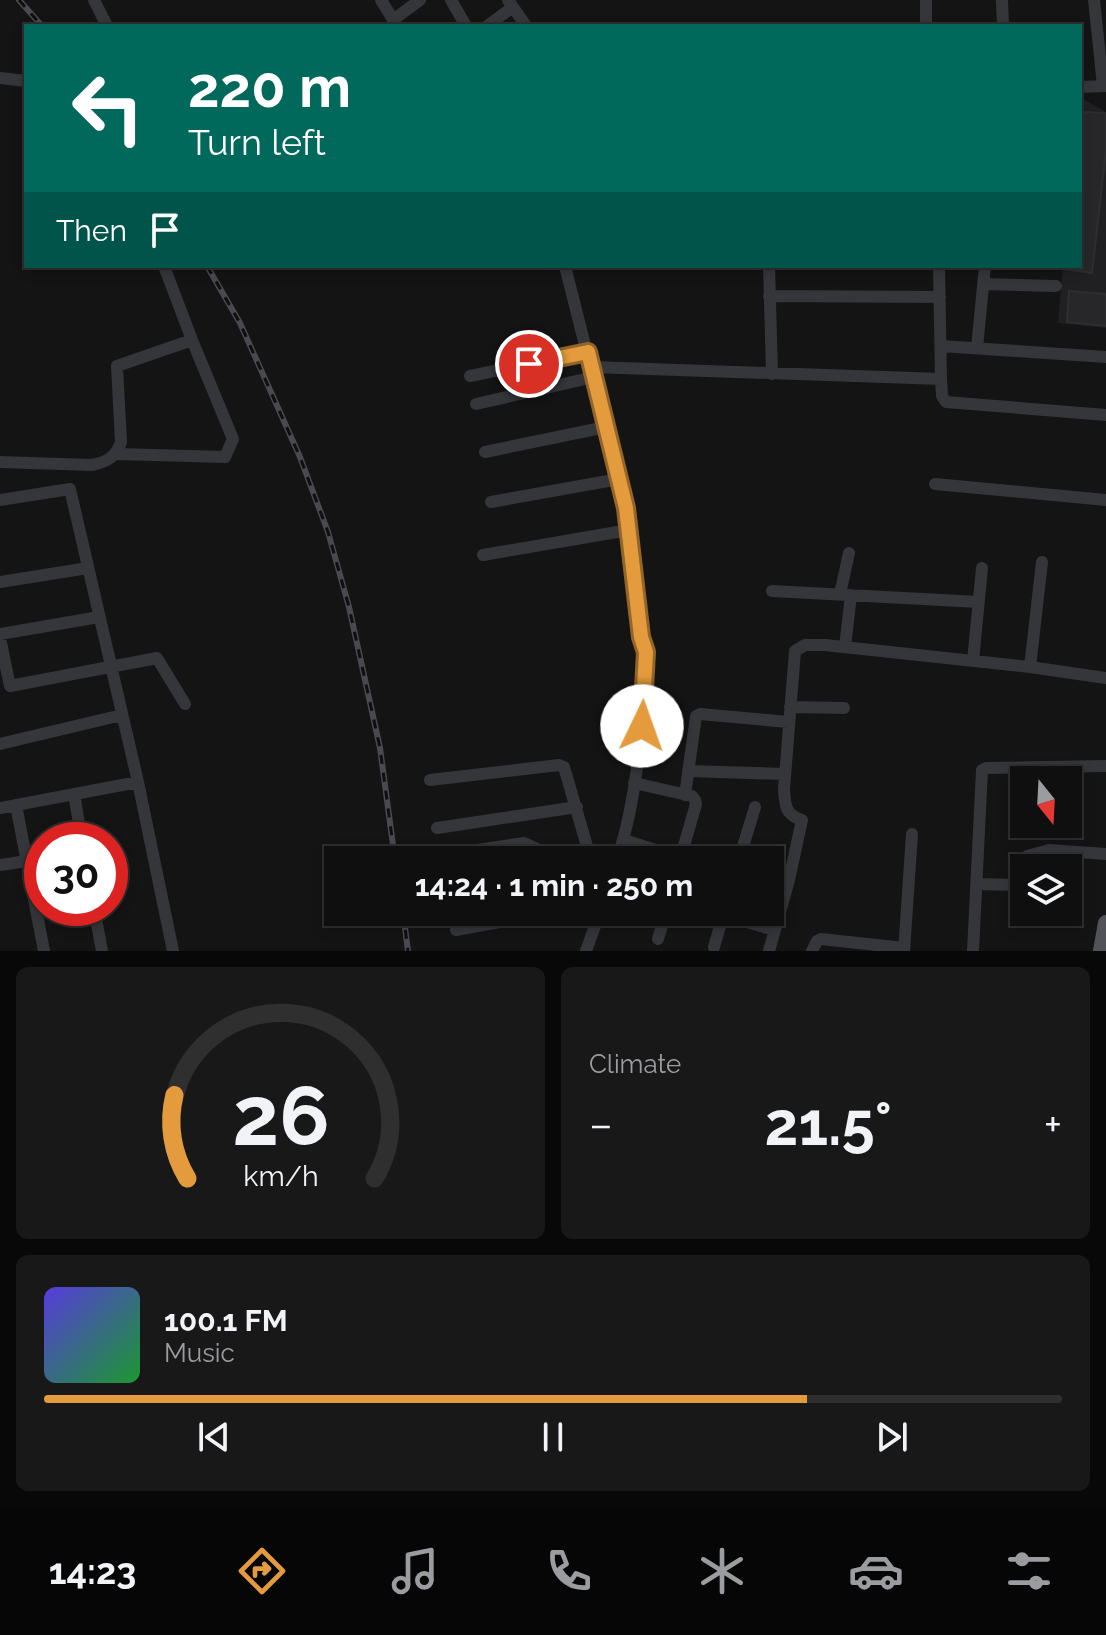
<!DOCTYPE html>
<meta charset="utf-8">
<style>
:root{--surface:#0f0f10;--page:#181819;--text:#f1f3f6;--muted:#9b9c9f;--line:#2f2f30;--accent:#e49b3d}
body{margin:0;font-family:Raleway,sans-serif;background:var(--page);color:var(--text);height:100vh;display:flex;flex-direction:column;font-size:30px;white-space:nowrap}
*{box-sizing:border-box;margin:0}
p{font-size:26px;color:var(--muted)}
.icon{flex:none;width:44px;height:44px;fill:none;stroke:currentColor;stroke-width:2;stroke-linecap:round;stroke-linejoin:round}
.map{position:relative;height:951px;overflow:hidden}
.side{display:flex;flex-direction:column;gap:16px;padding:16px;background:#080809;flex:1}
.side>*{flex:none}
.guide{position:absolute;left:24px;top:24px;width:1058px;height:244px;border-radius:0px;box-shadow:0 4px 12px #0003,0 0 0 2px var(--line);background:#00695c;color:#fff;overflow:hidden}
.needle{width:52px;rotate:162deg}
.controls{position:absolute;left:1010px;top:766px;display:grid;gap:16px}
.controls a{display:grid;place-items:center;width:72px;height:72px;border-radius:0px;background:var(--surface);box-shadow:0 4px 12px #0003,0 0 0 2px var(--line);font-size:40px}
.speed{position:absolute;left:24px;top:822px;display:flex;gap:16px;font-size:40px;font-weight:700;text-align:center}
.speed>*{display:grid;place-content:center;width:104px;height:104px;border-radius:50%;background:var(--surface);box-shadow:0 4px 12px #0003,0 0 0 2px var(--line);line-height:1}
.speed .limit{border:12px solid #d22;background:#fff;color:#111}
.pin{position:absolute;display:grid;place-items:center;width:68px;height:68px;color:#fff;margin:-34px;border:4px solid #fff;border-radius:50%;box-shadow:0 2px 8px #0007}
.me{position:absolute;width:88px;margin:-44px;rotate:3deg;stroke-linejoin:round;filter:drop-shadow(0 0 6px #0008)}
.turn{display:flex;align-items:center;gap:28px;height:168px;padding:0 32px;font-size:36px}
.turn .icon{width:104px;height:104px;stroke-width:2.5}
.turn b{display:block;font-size:56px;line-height:68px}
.then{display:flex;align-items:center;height:76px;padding:0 32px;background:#0003;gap:16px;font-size:30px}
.big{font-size:60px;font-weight:700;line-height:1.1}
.side .card{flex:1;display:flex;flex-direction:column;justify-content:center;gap:12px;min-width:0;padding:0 28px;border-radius:12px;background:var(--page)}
.side .dial{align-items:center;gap:0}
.dial svg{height:208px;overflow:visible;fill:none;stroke:var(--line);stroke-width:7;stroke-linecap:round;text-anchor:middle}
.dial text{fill:var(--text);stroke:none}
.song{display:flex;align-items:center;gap:24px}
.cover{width:96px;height:96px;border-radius:12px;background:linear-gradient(135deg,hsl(250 70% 55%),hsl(130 70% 35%))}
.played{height:8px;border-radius:4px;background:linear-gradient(90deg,var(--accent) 75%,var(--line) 75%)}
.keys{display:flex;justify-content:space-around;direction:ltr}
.heat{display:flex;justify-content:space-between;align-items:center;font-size:44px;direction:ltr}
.side .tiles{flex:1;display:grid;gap:16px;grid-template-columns:1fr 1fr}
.card:last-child{grid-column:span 2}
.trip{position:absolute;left:324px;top:846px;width:460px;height:80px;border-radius:0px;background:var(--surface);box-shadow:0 4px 12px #0003,0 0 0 2px var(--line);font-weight:700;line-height:80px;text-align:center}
.tabs{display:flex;height:128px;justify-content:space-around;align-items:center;background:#060606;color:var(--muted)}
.tabs .icon{width:56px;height:56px}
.tabs .on{color:var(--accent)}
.tabs b{font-size:36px;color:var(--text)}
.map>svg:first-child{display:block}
.built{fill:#202022}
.building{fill:#272729;stroke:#2e2e31;stroke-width:2}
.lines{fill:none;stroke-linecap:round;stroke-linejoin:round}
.minor{stroke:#35363a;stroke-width:12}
.major{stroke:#515358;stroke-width:16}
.rail-casing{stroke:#484a4f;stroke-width:6}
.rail{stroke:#0f0f10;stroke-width:3;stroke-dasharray:9;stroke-linecap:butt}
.route-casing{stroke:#946528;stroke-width:20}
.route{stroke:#e49b3d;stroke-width:14}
</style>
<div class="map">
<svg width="1106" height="951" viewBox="0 0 1106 951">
<rect width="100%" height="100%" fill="#141415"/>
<path class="built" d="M1080,97L1106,112V328L1058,323L1063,266H1080Z"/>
<path class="building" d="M1084,112L1106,113V150L1092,273L1065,269L1066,266H1080V147Z
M1069,291L1106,294V326L1067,322Z"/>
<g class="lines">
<path class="minor" d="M94,0L107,26
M381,0L397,26
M451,0L466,26
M508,0L526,26
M926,0V26
M1002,0L1003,26
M1094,0L1103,86
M393,20L420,0
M487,26L513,7
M0,78L26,81
M1080,87L1106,86
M565,266L626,508L641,637L646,652C642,722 639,793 617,860
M769,266L772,374
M939,266L941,379L942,396L946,402L1106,415
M984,284L1056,286
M769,296L940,297
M941,346L1106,357
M977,348L985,266
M592,367L941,379
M470,376L588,352
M476,404L594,377
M485,452L606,427
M117,454L225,457L233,439L192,340
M0,462L92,465C107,462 116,457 121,442L117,366L192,340L164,266
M935,484L1106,500
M0,500L70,489L138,782L0,808
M491,502L619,479
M483,555L629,530
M0,582L88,568
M772,591L979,602
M840,594L849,553
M0,634L99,617
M0,638L10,686L157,658L185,704
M845,647L851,595
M973,661L982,568
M1030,667L1042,562
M790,707L844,708
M0,744L122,715
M688,771L784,774
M430,780L559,765L564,767L591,860
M138,782L173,951
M634,783L692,796L695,800L696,804L680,860
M74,794L82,840
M685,795L696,716L700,714L788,722
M16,805L44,951
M437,828L577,807
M624,840L681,858
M444,855L524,843L561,860
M739,860L755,807
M0,865L27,861
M976,884L1020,885
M1018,902L1022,864L1027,856L1049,850L1106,854
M94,908L102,951
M713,912L774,930
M456,930L554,912
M658,939L666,912
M714,947L724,912
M586,951L600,912
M769,951L789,880L802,820C785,815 785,805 784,789L795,651L805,645H825L1030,667L1106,678
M812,951L817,941L821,939L904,948
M904,951L912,834
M973,951L982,770L986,768L1106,766"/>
<path class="major" d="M1101,951L1106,923"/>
<g class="rail-casing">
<path id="rail" d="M19,0L42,26
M207,266L240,323L300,457L328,532L349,607L380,748L395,860
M403,912L408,951"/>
</g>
<use href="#rail" class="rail"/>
</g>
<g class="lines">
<g class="route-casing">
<path id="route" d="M529,364L588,352L626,508L641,637L646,652L642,726"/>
</g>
<use href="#route" class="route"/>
</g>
</svg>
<div class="controls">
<a><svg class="needle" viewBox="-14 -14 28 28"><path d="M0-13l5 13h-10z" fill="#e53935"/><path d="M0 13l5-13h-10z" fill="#9b9c9f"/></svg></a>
<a><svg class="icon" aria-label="layers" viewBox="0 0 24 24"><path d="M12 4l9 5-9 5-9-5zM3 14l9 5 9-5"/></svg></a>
</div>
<div class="speed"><div class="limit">30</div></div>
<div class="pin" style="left:529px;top:364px;background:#d93025"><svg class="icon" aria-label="arrive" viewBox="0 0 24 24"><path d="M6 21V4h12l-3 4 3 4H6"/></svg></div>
<svg class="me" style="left:642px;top:726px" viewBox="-20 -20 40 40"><circle r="19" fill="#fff"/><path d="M0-13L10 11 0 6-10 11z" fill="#e49b3d"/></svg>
<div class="trip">14:24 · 1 min · 250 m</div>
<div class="guide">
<div class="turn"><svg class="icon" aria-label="left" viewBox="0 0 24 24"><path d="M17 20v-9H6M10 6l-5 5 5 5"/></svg><div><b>220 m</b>Turn left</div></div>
<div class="then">Then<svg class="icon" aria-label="arrive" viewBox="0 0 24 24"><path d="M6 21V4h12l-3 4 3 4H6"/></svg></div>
</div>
</div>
<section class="side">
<div class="tiles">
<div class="card dial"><svg viewBox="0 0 100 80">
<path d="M14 69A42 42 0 1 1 86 69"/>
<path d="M14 69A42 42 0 0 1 9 37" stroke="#e49b3d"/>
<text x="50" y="56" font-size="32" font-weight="700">26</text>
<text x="50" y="72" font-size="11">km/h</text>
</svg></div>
<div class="card"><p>Climate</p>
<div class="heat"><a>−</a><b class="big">21.5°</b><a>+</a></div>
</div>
<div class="card">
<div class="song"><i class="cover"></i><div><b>100.1 FM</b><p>Music</p></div></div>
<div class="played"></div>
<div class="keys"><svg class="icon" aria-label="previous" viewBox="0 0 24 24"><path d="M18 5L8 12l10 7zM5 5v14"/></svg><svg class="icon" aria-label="pause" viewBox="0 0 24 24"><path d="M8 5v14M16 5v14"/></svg><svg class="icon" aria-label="next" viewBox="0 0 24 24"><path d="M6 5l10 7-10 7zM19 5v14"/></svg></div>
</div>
</div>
</section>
<nav class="tabs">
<b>14:23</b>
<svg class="icon on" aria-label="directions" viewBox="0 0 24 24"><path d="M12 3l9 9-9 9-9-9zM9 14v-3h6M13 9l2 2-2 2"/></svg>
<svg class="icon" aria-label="music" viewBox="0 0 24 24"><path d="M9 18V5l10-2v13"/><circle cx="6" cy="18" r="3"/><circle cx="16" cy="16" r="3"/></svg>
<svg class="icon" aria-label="phone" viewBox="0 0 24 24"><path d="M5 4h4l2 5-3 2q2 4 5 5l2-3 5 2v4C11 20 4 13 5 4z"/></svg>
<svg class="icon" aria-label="climate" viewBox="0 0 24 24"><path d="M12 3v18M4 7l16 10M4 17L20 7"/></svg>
<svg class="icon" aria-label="car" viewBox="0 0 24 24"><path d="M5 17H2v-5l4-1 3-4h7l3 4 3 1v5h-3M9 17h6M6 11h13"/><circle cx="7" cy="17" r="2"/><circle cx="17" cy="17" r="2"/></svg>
<svg class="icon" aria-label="filters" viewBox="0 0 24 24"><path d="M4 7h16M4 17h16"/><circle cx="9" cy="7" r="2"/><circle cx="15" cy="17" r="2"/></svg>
</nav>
